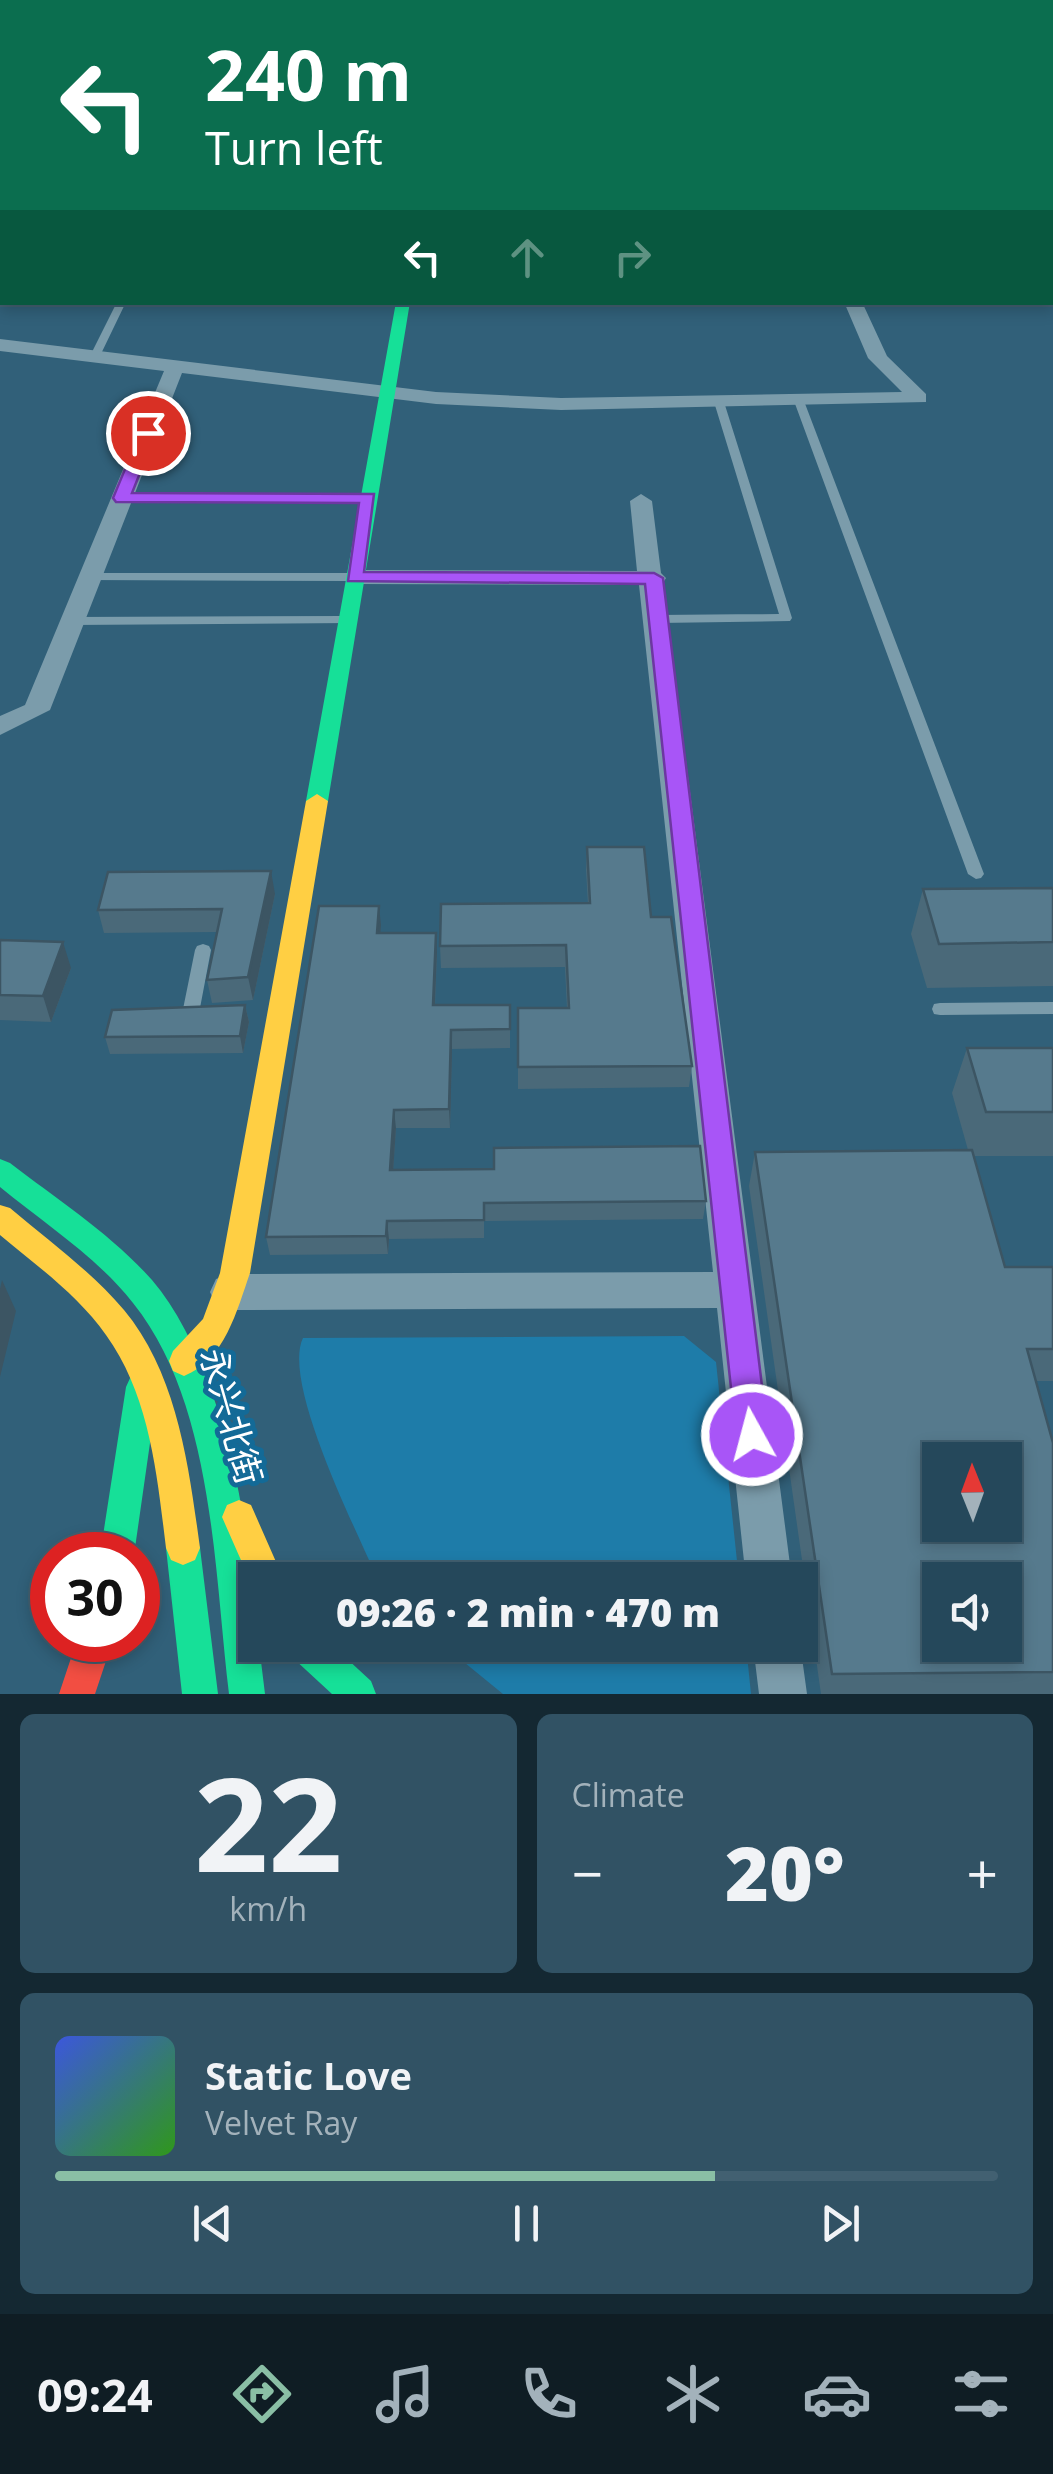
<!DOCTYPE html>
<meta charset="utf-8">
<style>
:root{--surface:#25485b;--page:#315264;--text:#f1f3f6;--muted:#a3b2bb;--line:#426071;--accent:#8abfa5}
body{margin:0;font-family:"Open Sans","Noto Sans SC",sans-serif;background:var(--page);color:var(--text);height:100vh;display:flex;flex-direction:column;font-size:38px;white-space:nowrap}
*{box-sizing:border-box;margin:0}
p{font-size:32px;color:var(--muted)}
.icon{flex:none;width:55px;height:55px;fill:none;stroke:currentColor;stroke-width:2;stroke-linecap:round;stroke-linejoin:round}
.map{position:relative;height:1694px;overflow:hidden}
.drawer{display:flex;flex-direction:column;gap:20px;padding:20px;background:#142832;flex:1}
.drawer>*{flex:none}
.top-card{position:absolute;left:0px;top:0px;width:1055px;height:305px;box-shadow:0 5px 15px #0003,0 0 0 2px var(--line);background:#0b6e4f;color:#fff;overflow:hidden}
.needle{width:65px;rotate:359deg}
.buttons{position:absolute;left:922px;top:1442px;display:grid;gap:20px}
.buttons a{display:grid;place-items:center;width:100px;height:100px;border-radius:0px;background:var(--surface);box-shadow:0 5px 15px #0003,0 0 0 2px var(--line);font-size:50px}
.speed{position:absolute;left:30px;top:1532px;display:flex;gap:20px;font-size:50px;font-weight:700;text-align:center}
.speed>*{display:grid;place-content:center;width:130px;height:130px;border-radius:50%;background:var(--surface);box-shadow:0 5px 15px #0003,0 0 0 2px var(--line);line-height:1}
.speed .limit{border:15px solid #d22;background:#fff;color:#111}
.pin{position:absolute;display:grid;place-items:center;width:85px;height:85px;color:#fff;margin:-42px;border:5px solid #fff;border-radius:50%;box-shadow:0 2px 10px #0007}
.me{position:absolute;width:110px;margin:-55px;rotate:353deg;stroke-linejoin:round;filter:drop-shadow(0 0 8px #0008)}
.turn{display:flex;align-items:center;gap:35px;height:210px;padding:0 40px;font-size:45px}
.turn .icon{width:130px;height:130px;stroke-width:2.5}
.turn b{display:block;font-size:70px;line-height:85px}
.lanes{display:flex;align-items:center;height:95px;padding:0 40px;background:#0003;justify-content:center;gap:50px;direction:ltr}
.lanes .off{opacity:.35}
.big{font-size:75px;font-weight:800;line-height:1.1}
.drawer .tile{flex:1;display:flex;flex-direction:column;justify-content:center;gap:15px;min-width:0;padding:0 35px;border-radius:15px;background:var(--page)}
.drawer .dial{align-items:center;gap:0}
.dial b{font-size:130px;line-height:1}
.song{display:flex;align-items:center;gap:30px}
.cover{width:120px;height:120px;border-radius:15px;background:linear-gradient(135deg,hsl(230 70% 55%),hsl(110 70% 35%))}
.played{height:10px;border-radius:5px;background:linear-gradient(90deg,var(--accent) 70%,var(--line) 70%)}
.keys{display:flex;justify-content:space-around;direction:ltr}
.heat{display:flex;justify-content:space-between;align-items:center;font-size:55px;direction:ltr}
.drawer .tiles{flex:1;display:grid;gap:20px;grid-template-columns:1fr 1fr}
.tile:last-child{grid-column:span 2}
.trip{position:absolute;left:238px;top:1562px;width:580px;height:100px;border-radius:0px;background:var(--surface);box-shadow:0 5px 15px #0003,0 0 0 2px var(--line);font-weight:800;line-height:100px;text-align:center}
.dock{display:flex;height:160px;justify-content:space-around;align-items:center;background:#0f1d24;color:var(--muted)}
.dock .icon{width:70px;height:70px}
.dock .current{color:var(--accent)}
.dock b{font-size:45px;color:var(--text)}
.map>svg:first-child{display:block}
.green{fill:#1e7ca9}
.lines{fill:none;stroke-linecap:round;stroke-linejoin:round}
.lane{fill:#7b9cab;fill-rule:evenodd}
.street{fill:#7b9cab;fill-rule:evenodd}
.fast{fill:#16e098;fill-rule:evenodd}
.slow{fill:#ffcf43;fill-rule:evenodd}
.jam{fill:#f24e42;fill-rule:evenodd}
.wall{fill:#4a6979}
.shaded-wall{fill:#3c5563}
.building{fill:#567a8d;stroke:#3c5563;stroke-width:2.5;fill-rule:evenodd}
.route{fill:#a855f7;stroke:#6d37a1;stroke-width:2.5}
.labels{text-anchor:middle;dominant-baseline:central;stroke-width:10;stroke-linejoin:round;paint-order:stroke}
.near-street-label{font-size:35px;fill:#fff;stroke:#136a97}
</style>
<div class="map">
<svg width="1053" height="1694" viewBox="0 0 1053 1694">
<rect width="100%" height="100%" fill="#316079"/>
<path class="green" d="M684,1336L716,1362L739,1580H382L373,1569C353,1523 282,1381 303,1338Z
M443,1645H746L751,1694H503Z"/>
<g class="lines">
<path class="lane" d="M596,0H602V2H596Z
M802,0H808L810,2H804Z
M1052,101H1053V105H1052Z
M1052,207H1053V212H1052Z
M117,302H126L99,358L91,360L89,358Z
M719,399L724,402L792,618L790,621L658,623L652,619L658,615L779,614L714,402Z
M795,399L804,401L984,874L981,878L976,879L968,874L794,401Z
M122,495H368L374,498L368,501L118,500L116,498Z
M90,573H354L360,577L354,581L86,580L84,577Z
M346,616L350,617V623L72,625L66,621L72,617Z
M203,944L209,946L211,950L200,1008L207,1009L209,1014L207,1019L201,1020L184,1019L182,1014L195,950L197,946Z
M1053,1002V1014L940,1015L934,1014L932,1009L934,1004L940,1003Z"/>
<path class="street" d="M540,0H552V2H541Z
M665,0H677V2H666Z
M932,0H945L947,2H934Z
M1052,57H1053V65H1052Z
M0,80H2V88H0Z
M0,157H2V165H0Z
M1052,255H1053V265H1052Z
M844,302H862L887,356L926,394V402L561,410L436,404L182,373L50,710L0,735V716L25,705L164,371L0,351V339L436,392L561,398L902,392L868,358Z
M641,494L652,501L661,573L666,578L663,583L792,1580H746L717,1308L230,1310L216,1305L210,1292L216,1279L230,1274L713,1272L639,585L354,584L342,577L354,570L637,571L630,501Z
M800,1643L807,1694H759L753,1645Z"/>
<path class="fast" d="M396,302H410L328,801L317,808L306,801Z
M0,1159L10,1163C58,1200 111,1234 152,1280C223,1363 255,1538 255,1645H259L265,1694H229C214,1571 214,1404 133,1303C97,1257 45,1224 0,1187Z
M142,1372L153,1376L158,1387L134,1555H100L126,1387L131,1376Z
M183,1531L195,1536L200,1548L218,1694H182L166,1548L171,1536Z
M288,1645H332L371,1681L376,1694H332L293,1658Z"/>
<path class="slow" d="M317,794L328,801L250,1273C237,1310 225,1360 184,1376L173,1371L169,1361L173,1351L203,1319L220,1273L306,801Z
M0,1205L10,1208C49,1241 91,1271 124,1310C178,1375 189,1468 200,1548L195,1560L183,1565L171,1560L166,1548C157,1475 150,1396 106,1335C78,1295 37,1266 0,1235Z
M239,1500L251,1505L284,1580H255V1592L222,1517L227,1505Z"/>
<path class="jam" d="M0,16H2V22H0Z
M77,1640H113L95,1694H59Z"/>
</g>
<path class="wall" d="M587,847L651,917L692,1066L689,1087L518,1089V1008H567L565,967L441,968L440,946L588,904L586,869Z
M1053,888V986L927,988L911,934L923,889Z
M275,894L253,1000L212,1003L207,980L217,932L104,933L98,910Z
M379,906L380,933L437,952L435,1005H510V1048L452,1049L450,1128H396L393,1170L706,1201L703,1219L484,1221V1238L389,1239L388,1254L270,1255L266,1237Z
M0,940L71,968L51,1022L0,1020Z
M245,1005L249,1022L243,1053L110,1054L105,1037Z
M967,1048H1053V1156H974L1005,1267H1053V1381H1036L1053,1443V1694H821L749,1186L755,1152L968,1150L952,1093Z"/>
<path class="shaded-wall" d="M271,871L275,894L253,1000L248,977Z
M379,906L381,925L379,952L377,933Z
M436,933L437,952L434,1024L433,1005Z
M63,942L71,968L51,1022L43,996Z
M245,1005L249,1022L243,1053L240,1036Z
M451,1030L452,1049L450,1128L449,1109Z
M394,1110L396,1128L392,1188L390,1170Z
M387,1221L389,1239L388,1254L386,1236Z
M2,1280L16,1311L0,1377V1289Z"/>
<path class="building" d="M587,847H644L651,917H671L692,1066L518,1067V1008H569L566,945L440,946L441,904L590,903Z
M271,871L248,977L207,980L222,909L98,910L108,872Z
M1053,888V942L939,944L923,889Z
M319,906H379L377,933H436L433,1005H510V1029L451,1030L449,1109L394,1110L390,1170L494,1169V1148L700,1146L706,1201L484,1203V1220L387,1221L386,1236L266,1237Z
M0,940L63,942L43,996L0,995Z
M245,1005L240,1036L105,1037L112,1010Z
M967,1048H1053V1112H986Z
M972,1150L1005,1267H1053V1349H1027L1053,1443V1672L832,1674L755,1152ZM940,1460H1005V1525H940ZM940,1580H1005V1645H940Z"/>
<path class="route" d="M148,428L156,433L132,493L374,494L364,572L654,573L663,578L768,1435L763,1446L752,1451L741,1446L736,1435L645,584L348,581L359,503L116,502L113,498L140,433Z"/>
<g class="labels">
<g class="near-street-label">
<text transform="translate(232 1416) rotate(74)">永兴北街</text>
</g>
</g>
</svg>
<div class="buttons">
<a><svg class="needle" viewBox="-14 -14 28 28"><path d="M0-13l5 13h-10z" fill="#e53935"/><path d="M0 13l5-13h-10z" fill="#a3b2bb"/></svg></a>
<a><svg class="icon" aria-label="sound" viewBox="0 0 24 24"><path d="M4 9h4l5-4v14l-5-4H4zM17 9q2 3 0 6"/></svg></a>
</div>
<div class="speed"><div class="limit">30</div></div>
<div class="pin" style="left:148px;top:433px;background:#d93025"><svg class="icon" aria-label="arrive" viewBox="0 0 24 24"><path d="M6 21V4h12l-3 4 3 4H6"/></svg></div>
<svg class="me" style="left:752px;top:1435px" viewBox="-20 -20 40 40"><circle r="17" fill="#a855f7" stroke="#fff" stroke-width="3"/><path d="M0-11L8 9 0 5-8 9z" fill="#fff"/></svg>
<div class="trip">09:26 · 2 min · 470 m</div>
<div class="top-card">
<div class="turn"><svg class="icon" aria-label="left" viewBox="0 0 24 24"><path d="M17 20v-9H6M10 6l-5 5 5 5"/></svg><div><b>240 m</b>Turn left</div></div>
<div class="lanes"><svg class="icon" aria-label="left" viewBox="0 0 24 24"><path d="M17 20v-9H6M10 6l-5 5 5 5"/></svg><svg class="icon off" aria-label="ahead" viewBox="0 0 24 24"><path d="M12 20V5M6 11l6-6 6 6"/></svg><svg class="icon off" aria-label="right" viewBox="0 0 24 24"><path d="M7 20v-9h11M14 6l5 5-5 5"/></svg></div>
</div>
</div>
<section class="drawer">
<div class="tiles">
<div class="tile dial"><b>22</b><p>km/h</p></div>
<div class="tile"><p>Climate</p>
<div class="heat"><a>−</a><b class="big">20°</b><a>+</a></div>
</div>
<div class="tile">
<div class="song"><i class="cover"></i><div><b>Static Love</b><p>Velvet Ray</p></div></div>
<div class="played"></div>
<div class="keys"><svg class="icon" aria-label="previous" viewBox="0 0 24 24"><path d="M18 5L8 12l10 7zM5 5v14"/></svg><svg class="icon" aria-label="pause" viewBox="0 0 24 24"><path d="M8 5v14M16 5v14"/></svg><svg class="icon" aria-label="next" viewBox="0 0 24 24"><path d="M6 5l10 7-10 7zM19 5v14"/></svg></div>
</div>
</div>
</section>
<nav class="dock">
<b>09:24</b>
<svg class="icon current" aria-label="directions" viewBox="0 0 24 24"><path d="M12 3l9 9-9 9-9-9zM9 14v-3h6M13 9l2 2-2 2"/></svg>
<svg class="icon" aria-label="music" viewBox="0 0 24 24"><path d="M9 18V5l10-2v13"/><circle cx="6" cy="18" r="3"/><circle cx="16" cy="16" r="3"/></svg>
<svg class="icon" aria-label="phone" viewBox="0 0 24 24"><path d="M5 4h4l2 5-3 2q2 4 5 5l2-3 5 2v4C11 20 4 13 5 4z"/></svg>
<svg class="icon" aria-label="climate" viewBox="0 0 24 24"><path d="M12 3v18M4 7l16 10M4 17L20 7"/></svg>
<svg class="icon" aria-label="car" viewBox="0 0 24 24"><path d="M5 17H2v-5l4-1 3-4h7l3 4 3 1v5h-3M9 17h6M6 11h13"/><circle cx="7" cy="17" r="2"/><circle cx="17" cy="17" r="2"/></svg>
<svg class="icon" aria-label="filters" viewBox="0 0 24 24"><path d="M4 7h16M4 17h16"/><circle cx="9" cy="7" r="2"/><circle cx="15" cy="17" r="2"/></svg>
</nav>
